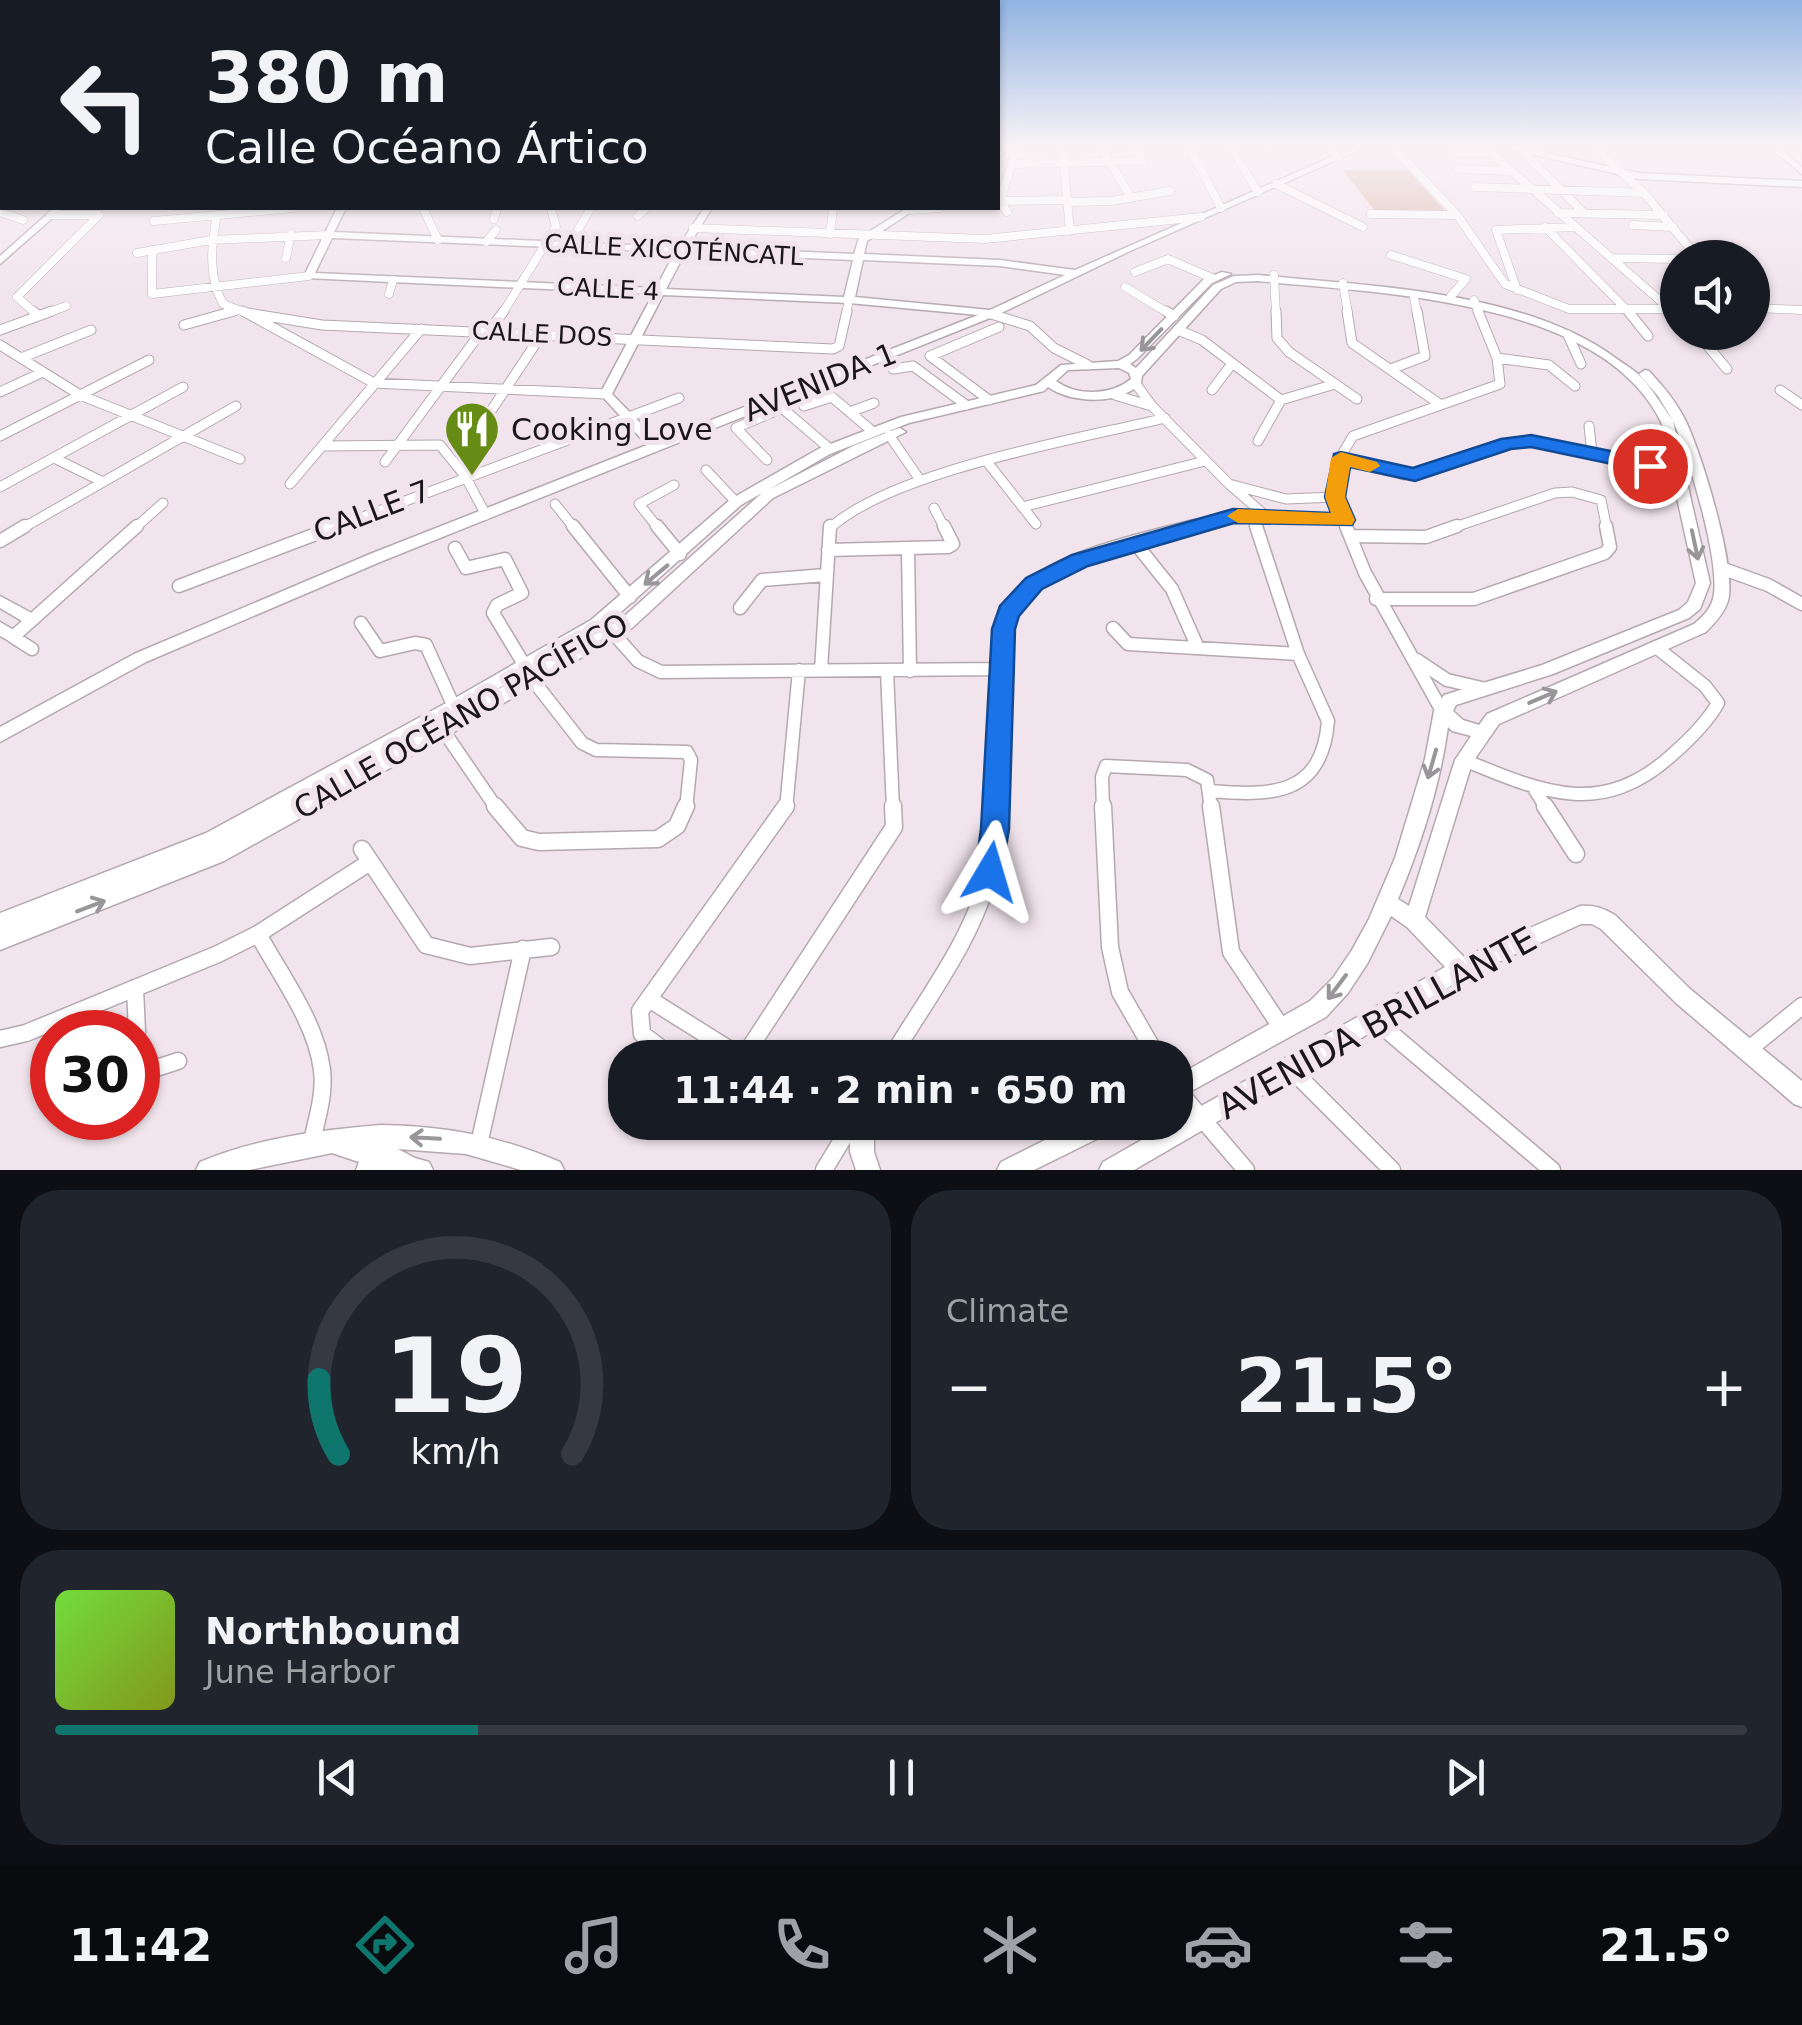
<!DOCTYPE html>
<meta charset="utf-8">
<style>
:root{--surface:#171b24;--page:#20242c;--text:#f1f3f6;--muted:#9ea1a6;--line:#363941;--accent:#0f766e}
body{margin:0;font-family:"DejaVu Sans",sans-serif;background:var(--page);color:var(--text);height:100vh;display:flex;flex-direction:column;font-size:38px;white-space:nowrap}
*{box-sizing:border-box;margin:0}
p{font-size:32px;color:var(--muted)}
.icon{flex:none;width:55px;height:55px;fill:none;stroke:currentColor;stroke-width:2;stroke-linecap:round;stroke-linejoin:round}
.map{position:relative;height:1170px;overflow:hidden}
.side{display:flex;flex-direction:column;gap:20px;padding:20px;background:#0d0f14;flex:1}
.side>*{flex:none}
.banner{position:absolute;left:0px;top:0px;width:1000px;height:210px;box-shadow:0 2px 8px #0004;background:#171b24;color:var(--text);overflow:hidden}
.tools{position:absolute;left:1660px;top:240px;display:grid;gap:20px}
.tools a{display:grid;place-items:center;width:110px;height:110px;border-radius:50%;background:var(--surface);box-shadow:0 2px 8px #0004;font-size:50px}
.speed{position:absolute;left:30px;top:1010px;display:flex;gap:20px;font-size:50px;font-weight:700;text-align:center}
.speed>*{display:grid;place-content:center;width:130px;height:130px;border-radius:50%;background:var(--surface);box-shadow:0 2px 8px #0004;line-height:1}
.speed .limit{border:15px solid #d22;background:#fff;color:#111}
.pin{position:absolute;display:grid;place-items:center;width:85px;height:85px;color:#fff;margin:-42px;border:5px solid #fff;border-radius:50%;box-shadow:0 2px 10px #0007}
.me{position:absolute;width:110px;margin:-55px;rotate:7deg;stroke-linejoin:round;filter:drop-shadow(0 0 8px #0008)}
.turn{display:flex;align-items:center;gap:35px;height:210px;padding:0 40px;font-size:45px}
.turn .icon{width:130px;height:130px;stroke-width:2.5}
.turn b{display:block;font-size:70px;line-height:85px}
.big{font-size:75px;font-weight:700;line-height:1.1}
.side .card{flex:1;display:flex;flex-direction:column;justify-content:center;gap:15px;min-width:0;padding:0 35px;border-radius:40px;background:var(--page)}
.side .dial{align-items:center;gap:0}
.dial svg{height:260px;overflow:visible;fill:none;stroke:var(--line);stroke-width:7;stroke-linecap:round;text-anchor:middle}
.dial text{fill:var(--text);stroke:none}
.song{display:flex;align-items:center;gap:30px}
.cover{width:120px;height:120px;border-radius:15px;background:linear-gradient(135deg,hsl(100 70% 55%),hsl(70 70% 35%))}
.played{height:10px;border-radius:5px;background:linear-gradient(90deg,var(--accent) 25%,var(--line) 25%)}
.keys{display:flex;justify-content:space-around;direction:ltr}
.heat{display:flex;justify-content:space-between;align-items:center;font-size:55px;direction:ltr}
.side .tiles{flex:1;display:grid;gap:20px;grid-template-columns:1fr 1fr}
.card:last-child{grid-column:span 2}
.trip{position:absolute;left:608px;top:1040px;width:585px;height:100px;border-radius:40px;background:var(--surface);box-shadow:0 2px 8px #0004;font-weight:700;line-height:100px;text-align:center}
.tabs{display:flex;height:160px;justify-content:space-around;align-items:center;background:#090b0e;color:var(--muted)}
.tabs .icon{width:70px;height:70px}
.tabs .active{color:var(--accent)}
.tabs b{font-size:45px;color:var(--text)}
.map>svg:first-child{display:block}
.green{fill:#d9b5aa}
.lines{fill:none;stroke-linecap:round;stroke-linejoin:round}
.street-far3-casing{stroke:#b5a8b0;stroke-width:9}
.street-far2-casing{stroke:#b5a8b0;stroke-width:11}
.street-far1-casing{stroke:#b5a8b0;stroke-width:15}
.street-casing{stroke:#b5a8b0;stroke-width:19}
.secondary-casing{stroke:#b5a8b0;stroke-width:3}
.street-far3{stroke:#fff;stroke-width:8}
.street-far2{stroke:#fff;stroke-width:9}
.street-far1{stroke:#fff;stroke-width:12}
.street{stroke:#fff;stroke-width:16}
.secondary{fill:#fff;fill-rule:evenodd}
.oneway{stroke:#989698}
.route{fill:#1a73e8;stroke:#114b97;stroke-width:2.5}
.slow{fill:#f59e0b}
.labels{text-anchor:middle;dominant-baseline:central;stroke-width:10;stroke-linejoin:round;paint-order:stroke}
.far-street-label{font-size:25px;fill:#1a1619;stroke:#f1e4ec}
.street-label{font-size:30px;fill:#1a1619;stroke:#f1e4ec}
.poi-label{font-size:30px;fill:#1a1619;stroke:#f1e4ec;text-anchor:start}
.near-street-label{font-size:35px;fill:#1a1619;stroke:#f1e4ec}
</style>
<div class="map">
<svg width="1802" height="1170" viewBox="0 0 1802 1170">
<rect width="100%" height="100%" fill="#f1e4ec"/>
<path class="green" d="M1343,170H1408L1445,211H1375Z"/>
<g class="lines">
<g class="street-far3-casing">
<path id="street-far3" d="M1062,146L1070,231
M1101,146L1131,198
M1189,146L1221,208
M1230,146L1258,192
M1329,146L1338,157
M1392,146L1457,215L1505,284L1569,309H1678
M1483,146L1672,311
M1593,146L1644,193L1698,258
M1522,151L1585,214
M1452,152L1490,153
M1011,164L1143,161L1136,146
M1458,169L1508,171
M1276,184L1363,227
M1475,187L1644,193
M998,201L1068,200
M1068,202L1111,201L1170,191
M423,208L438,240
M910,210L940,208
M0,212L23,220
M1007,212L1000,201L1014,157L1008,148
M1558,213L1664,215
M1371,214L1457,215
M51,215H99
M217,215C211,246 208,276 223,304L249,314
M638,216L646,208
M494,219L497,208
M154,221L293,208
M1633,225L1673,227
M1545,227L1631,314
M693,228L985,239L1201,217
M830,234L833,208
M486,242L496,230
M569,245L591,208
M152,250V294L309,276
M137,253L211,240L328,235
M1391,255L1466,279L1451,296
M286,258L291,234
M1611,258L1678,259
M1135,272L1168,259L1212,278
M1274,275L1276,314
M1343,283L1348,314
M1125,287L1170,314
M1517,290L1496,230L1575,227
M389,294L393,280
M1414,297L1417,314
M1474,300L1479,314
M1752,308L1802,310
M36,314L17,297L99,215
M45,314L66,306
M225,314L238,310
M502,314L556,227L551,208
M846,314L849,300"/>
</g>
<g class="street-far2-casing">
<path id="street-far2" d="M33,311L39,316
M243,311L374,383L606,394
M1166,311L1174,316
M1276,311L1277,338L1289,352L1357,399
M1347,311L1352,343L1441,405
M1628,311L1648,336
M248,313L322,325L833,349L839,346L847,311
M991,314L1030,326L1054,348L1088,365
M184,325L234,311
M0,330L52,311
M1178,330L1202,340L1281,400
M488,332L504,311
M1696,332L1727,369
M1568,335L1581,364
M0,345L80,395L240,459
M21,358L91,330
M1497,358L1549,365L1575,386
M893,369L913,366L966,405
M1391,369L1425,356L1417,311
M1136,384L1152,406L1229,484
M1212,390L1231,365
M1780,390L1802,405
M0,392L43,372
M1115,395L1148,405
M989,400L930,356L999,327
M1281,400L1335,384
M804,406L832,397L872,431
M850,412L874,403
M1589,426L1592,453
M475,435L542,334
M889,435L920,480
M0,436L149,360
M1258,441L1281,400
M323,446L440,445L465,476L486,515
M54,458L103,482
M1341,458L1404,475L1508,443L1531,441L1680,472
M767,460L736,428L782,408L830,449
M385,462L481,332
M988,463L1036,524
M706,470L736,502
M290,484L421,329
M0,487L183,387
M1335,497L1286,499L1229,484L1267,517L1344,520
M555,504L575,529
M1022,507L1205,461
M934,508L945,529
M1253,517L1257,529
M21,529L236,406
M134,529L163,503
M331,529L679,398
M659,529L639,504L674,485
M829,529C891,471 1079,439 1165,418
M1185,529L1229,519L1267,517
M1347,529L1337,494L1338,461L1353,436L1500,384L1497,358L1478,311
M1449,529L1555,493L1572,492L1601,500L1607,529"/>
</g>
<g class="street-far1-casing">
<path id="street-far1" d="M573,526L630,597
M657,526L680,554
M1346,526L1365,573L1442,711
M1350,536L1426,537L1457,526
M0,541L25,526
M1136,544L1172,589L1198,648
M455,548L466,568L505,559L522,593L497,605L493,613L525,666
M828,550L948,547L953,544L944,526
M908,551L910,671
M1721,568L1768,585L1802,604
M179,586L337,526
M1376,599H1474L1605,553L1610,547L1606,526
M740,608L762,580L826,575
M361,623L380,651L415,643L426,645L454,707
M1113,628L1128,644L1298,654
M613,633L638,661L661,672L1000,669
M32,649L13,637L137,526
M1417,660L1447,680L1486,689
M821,670L830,526
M887,671L893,809
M532,679L582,743L596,750L687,752L691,760L686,809
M443,730L497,809
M1464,760C1542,792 1601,819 1672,755C1689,740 1707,723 1718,703L1705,686L1656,647
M1535,790L1547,809
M1210,791C1270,796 1322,797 1328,721L1298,654L1256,526
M786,809L799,670
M995,809C996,752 984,636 1024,592C1056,557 1148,538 1194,526
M1103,809L1102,777L1106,766L1187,770L1207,780L1211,809"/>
</g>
<g class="street-casing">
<path id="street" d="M495,806L522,838L539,842L658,839L677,826L686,806
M1103,806L1110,947L1120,992L1158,1058
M1211,806L1231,952L1283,1030
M1545,806L1576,854
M362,849L426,945L470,956L551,947
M258,934C281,976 316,1022 322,1070C325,1094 317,1118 312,1141
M135,988L137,1032
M649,999L743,1058
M1375,1020L1552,1170
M0,1039L26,1033L218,954L258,934L370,862
M1748,1050L1802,1006
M138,1051V1074L178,1061
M674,1058L642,1034L640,1011L786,806
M743,1058L894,827L893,806
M891,1058C926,999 975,937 990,869C994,849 994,827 995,806
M1290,1068L1392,1170
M1175,1087L1246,1170
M479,1144L523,949
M824,1170L853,1122"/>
</g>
<g class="secondary-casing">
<path id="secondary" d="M1004,146H1014L998,157V151Z
M1356,146H1368L1128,252L995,316L380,562L146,662L0,742V727L134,654L370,554L647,445L600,394L653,294L305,278L304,276L337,208H346L334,232L678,247L704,208H712L688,247L854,254L859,238L907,208H917L867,241L864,254L1000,260L1075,270ZM332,238L675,252L656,288L315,273ZM685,253L853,260L844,297L666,289ZM863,260L1000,266L1065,275L990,310L855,297ZM663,295L849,303L978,315L658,441L612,394Z
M1496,146H1513L1639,173L1802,181V187L1639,179Z
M1768,146H1777L1802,167V174Z
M0,147H2V152L0,153Z
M54,208H64L0,264V256Z
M1222,272L1231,274L1212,283L1137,359L1130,364L1136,368L1213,285L1234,276L1258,275C1370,286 1524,290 1617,359C1625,365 1635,370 1642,378C1653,390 1663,407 1673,421L1658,396L1639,374L1645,370L1649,371C1662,385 1673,398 1682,414C1700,445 1737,569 1728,601C1724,613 1715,623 1706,632L1499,724L1472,763L1425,917L1464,957L1580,906C1595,905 1602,908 1615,915L1690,989L1802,1081V1107L1794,1104L1676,1003L1601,929L1592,924H1581L1468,976L1134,1170H1099L1103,1162L1445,967L1407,927L1391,916L1367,964L1348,993L1326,1017L1175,1100V1077L1310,1001L1333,978L1352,950L1369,919L1395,858L1425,759L1434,711L1444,695L1542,665L1679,610L1688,602L1696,583C1687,543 1678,504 1670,464C1667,450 1666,432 1660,420C1598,298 1376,293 1258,281L1236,282L1221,289L1142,376L1141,383C1120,405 1073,404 1048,387L1044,391L909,423L830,454L768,490L855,445L896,429L900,428L906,432L773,498L632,628L449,735L224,861L0,950V913L206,833L448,702L591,620L731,499L820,448L901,417L1036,385L1061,365L1118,361L1129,355L1204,279ZM1119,368L1129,373L1131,379C1111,396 1076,396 1056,381L1068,370ZM1673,421C1688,454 1722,566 1713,599C1710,610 1702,617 1694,624L1487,714L1479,725L1463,720L1453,711L1456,705L1553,674L1689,618L1700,609L1710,583ZM762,493L620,620L361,767L603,628L741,505ZM1448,727L1452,731L1471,736L1455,760L1409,906L1398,899C1421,845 1440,785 1448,727Z
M0,596L37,616L40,620L37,624H27L0,608Z
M0,622L19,633L21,637L19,641L13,643L0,636Z
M850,1122H874V1152L880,1170H856L850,1152Z
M1081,1122H1118L1115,1130L1034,1170H997L1001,1162Z
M381,1125C447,1126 499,1136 560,1162L564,1170H521L466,1154L398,1149L415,1158L429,1162L433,1170H356L359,1162L332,1153L249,1170H196L200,1162C256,1138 320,1130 381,1125Z"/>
</g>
<use href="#street-far3" class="street-far3"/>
<use href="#street-far2" class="street-far2"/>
<use href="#street-far1" class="street-far1"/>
<use href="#street" class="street"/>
<use href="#secondary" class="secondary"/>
</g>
<defs><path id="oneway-shaft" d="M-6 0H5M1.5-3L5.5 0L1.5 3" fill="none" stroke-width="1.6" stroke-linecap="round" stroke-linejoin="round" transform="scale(2.5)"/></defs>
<g class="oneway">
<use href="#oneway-shaft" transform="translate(1151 340) rotate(134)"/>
<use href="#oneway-shaft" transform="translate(1695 545) rotate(78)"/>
<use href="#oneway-shaft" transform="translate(656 575) rotate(140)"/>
<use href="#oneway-shaft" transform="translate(1543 697) rotate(-23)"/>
<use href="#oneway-shaft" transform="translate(1432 764) rotate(106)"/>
<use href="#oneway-shaft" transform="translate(91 906) rotate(-21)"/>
<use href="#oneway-shaft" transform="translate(1337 987) rotate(127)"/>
<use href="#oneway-shaft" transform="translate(425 1138) rotate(-177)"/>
</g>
<linearGradient id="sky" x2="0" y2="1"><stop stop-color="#90b3e2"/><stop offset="0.47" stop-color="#f9f3f6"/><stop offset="1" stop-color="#f9f3f6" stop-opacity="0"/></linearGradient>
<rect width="1802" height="310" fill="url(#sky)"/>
<path class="route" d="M1531,435L1650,459L1661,466L1650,472L1531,447L1511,449L1415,481L1350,467L1345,497L1355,520L1352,525L1234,523L1088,566L1042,589L1019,616L1015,629L1009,829L1000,882L990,886L979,882L975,872L981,829L992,629L1000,606L1026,578L1072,555L1233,509L1331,513L1325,497L1334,454L1341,452L1413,468L1501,439Z"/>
<path class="slow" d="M1341,452L1377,462L1380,466L1370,472L1350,467L1345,497L1355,520L1352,525L1238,523L1227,516L1238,509L1331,513L1325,497L1331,458Z"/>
<defs>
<g id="restaurant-pin" transform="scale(2.875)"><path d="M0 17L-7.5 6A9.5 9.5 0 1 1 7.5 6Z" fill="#678c15" stroke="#f1e4ec"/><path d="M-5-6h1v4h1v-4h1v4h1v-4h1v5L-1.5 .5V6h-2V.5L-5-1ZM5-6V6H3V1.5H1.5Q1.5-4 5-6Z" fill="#fff"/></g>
</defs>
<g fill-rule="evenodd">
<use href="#restaurant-pin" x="472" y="429"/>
</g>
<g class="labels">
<g class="far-street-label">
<text transform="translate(674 250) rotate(3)">CALLE XICOTÉNCATL</text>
<text transform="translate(608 289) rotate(3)">CALLE 4</text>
<text transform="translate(542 334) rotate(3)">CALLE DOS</text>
</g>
<g class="street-label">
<text transform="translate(820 382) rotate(-22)">AVENIDA 1</text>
<text transform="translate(372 511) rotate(-21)">CALLE 7</text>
<text transform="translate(461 716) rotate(-30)">CALLE OCÉANO PACÍFICO</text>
</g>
<g class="poi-label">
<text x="511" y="429">Cooking Love</text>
</g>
<g class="near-street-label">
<text transform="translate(1377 1023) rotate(-29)">AVENIDA BRILLANTE</text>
</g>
</g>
</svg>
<div class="tools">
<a><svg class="icon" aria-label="sound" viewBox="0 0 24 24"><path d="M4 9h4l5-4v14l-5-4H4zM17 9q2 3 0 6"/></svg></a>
</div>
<div class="speed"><div class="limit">30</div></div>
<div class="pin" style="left:1650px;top:466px;background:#d93025"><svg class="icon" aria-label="arrive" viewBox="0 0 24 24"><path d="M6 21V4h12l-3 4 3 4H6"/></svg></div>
<svg class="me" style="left:990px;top:872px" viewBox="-20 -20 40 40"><path d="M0-17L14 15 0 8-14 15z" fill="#1a73e8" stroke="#fff" stroke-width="4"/></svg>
<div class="trip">11:44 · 2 min · 650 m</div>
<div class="banner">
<div class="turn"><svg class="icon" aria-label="left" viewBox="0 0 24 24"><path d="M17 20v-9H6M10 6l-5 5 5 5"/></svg><div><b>380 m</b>Calle Océano Ártico</div></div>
</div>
</div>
<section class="side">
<div class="tiles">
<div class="card dial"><svg viewBox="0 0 100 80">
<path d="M14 69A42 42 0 1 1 86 69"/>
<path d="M14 69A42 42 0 0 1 8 46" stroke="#0f766e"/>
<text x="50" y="56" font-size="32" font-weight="700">19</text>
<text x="50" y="72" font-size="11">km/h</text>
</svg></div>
<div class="card"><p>Climate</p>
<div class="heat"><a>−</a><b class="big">21.5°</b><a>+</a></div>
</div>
<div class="card">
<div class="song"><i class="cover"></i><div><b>Northbound</b><p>June Harbor</p></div></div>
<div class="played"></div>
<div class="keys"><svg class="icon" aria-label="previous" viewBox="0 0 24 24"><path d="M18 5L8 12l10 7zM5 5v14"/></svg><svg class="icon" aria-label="pause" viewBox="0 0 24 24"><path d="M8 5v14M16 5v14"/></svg><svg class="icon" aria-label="next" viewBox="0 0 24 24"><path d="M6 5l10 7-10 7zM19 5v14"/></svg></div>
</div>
</div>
</section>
<nav class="tabs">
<b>11:42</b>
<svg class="icon active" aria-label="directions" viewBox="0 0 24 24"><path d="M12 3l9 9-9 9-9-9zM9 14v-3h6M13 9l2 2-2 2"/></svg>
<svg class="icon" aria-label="music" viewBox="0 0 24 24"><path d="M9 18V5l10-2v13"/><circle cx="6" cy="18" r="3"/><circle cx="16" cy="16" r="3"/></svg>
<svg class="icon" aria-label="phone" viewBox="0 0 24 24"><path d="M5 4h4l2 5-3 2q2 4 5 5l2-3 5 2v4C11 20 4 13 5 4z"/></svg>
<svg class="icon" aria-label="climate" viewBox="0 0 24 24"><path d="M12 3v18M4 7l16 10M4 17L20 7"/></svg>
<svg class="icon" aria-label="car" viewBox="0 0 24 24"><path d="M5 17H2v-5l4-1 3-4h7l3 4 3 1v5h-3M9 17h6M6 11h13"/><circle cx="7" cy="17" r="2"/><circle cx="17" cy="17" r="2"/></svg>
<svg class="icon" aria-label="filters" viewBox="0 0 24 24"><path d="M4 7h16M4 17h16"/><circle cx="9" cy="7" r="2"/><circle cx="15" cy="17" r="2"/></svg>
<b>21.5°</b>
</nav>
